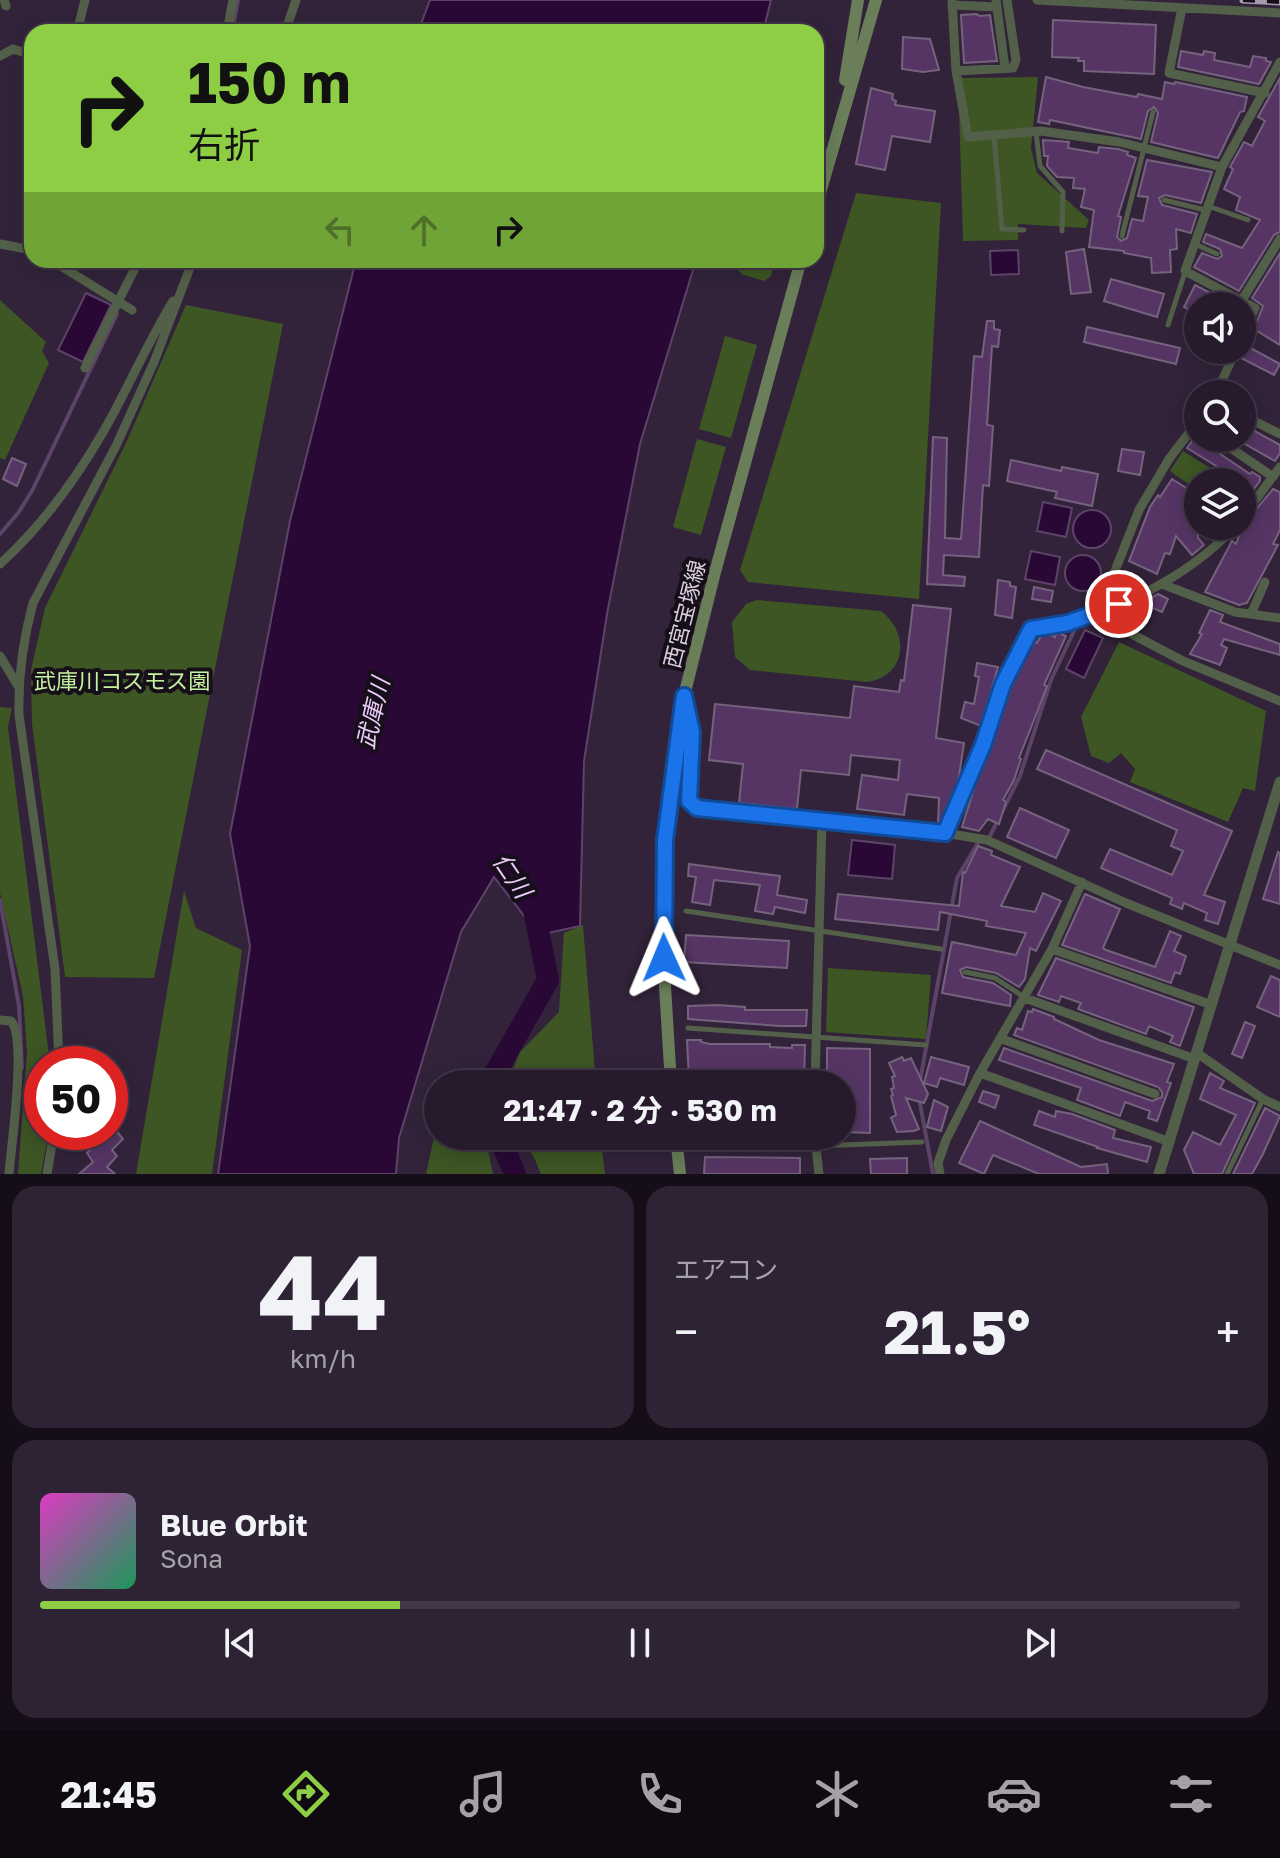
<!DOCTYPE html>
<html lang="ja">
<meta charset="utf-8">
<style>
:root{--surface:#261a2c;--page:#2e2334;--text:#f1f3f6;--muted:#a4a1a9;--line:#423848;--accent:#8dce44}
body{margin:0;font-family:"Golos Text","Noto Sans JP",sans-serif;background:var(--page);color:var(--text);height:100vh;display:flex;flex-direction:column;font-size:30px;white-space:nowrap}
*{box-sizing:border-box;margin:0}
p{font-size:26px;color:var(--muted)}
.icon{flex:none;width:44px;height:44px;fill:none;stroke:currentColor;stroke-width:2;stroke-linecap:round;stroke-linejoin:round}
.map{position:relative;height:1174px;overflow:hidden}
.details{display:flex;flex-direction:column;gap:12px;padding:12px;background:#150e18;flex:1}
.details>*{flex:none}
.top-card{position:absolute;left:24px;top:24px;width:800px;height:244px;border-radius:24px;box-shadow:0 4px 20px #0003,0 0 0 2px var(--line);background:#8dce44;color:#111;overflow:hidden}
.buttons{position:absolute;left:1184px;top:292px;display:grid;gap:16px}
.buttons a{display:grid;place-items:center;width:72px;height:72px;border-radius:50%;background:var(--surface);box-shadow:0 4px 20px #0003,0 0 0 2px var(--line);font-size:40px}
.speed{position:absolute;left:24px;top:1046px;display:flex;gap:16px;font-size:40px;font-weight:700;text-align:center}
.speed>*{display:grid;place-content:center;width:104px;height:104px;border-radius:50%;background:var(--surface);box-shadow:0 4px 20px #0003,0 0 0 2px var(--line);line-height:1}
.speed .limit{border:12px solid #d22;background:#fff;color:#111}
.pin{position:absolute;display:grid;place-items:center;width:68px;height:68px;color:#fff;margin:-34px;border:4px solid #fff;border-radius:50%;box-shadow:0 2px 8px #0007}
.me{position:absolute;width:88px;margin:-44px;rotate:359deg;stroke-linejoin:round;filter:drop-shadow(0 0 6px #0008)}
.turn{display:flex;align-items:center;gap:28px;height:168px;padding:0 32px;font-size:36px}
.turn .icon{width:104px;height:104px;stroke-width:2.5}
.turn b{display:block;font-size:56px;line-height:68px}
.lanes{display:flex;align-items:center;height:76px;padding:0 32px;background:#0003;justify-content:center;gap:40px;direction:ltr}
.lanes .off{opacity:.35}
.big{font-size:60px;font-weight:700;line-height:1.1}
.details .card{flex:1;display:flex;flex-direction:column;justify-content:center;gap:12px;min-width:0;padding:0 28px;border-radius:24px;background:var(--page)}
.details .dial{align-items:center;gap:0}
.dial b{font-size:104px;line-height:1}
.song{display:flex;align-items:center;gap:24px}
.cover{width:96px;height:96px;border-radius:12px;background:linear-gradient(135deg,hsl(310 70% 55%),hsl(150 70% 35%))}
.played{height:8px;border-radius:4px;background:linear-gradient(90deg,var(--accent) 30%,var(--line) 30%)}
.keys{display:flex;justify-content:space-around;direction:ltr}
.heat{display:flex;justify-content:space-between;align-items:center;font-size:44px;direction:ltr}
.details .tiles{flex:1;display:grid;gap:12px;grid-template-columns:1fr 1fr}
.card:last-child{grid-column:span 2}
.trip{position:absolute;left:424px;top:1070px;width:432px;height:80px;border-radius:40px;background:var(--surface);box-shadow:0 4px 20px #0003,0 0 0 2px var(--line);font-weight:700;line-height:80px;text-align:center}
.tabs{display:flex;height:128px;justify-content:space-around;align-items:center;background:#0f0a12;color:var(--muted)}
.tabs .icon{width:56px;height:56px}
.tabs .active{color:var(--accent)}
.tabs b{font-size:36px;color:var(--text)}
.map>svg:first-child{display:block}
.green{fill:#3d5624}
.water{fill:#290836;stroke:#5e4368;stroke-width:2}
.lines{fill:none;stroke-linecap:round;stroke-linejoin:round}
.stream{stroke:#5e4368;stroke-width:4}
.river{stroke:#290836;stroke-width:22}
.building{fill:#563565;stroke:#75637e;stroke-width:2}
.service{stroke:#536049;stroke-width:5}
.minor{stroke:#536049;stroke-width:9}
.tertiary{stroke:#536049;stroke-width:11}
.secondary{stroke:#6a7e59;stroke-width:12}
.rail-casing{stroke:#a69bac;stroke-width:7}
.rail{stroke:#160f1a;stroke-width:4;stroke-dasharray:12;stroke-linecap:butt}
.route-casing{stroke:#114b97;stroke-width:20}
.route{stroke:#1a73e8;stroke-width:14}
.labels{text-anchor:middle;dominant-baseline:central;stroke-width:8;stroke-linejoin:round;paint-order:stroke}
.street-label{font-size:22px;fill:#d8cedd;stroke:#160f1a}
.park-label{font-size:22px;fill:#c4f19e;stroke:#160f1a}
.water-label{font-size:24px;font-style:italic;fill:#eacbfa;stroke:#160f1a}
</style>
<div class="map">
<svg width="1280" height="1174" viewBox="0 0 1280 1174">
<rect width="100%" height="100%" fill="#32233a"/>
<path class="green" d="M1038,77L1031,148L1037,173L1089,220L1086,228L1018,224V240L963,241L958,78Z
M856,193L941,203L919,599L748,582L740,570Z
M741,260H775L771,276L764,281L741,274L738,269Z
M0,300L46,342L42,351L49,363L5,460L0,458Z
M186,305L283,324L154,978L65,977L32,724L31,670L45,608L126,443Z
M725,336L757,345L731,438L699,429Z
M697,439L726,447L701,535L673,527Z
M1183,451L1232,482H1198V491L1170,471Z
M757,600L881,611C910,633 907,676 867,682L750,670L735,657L732,622L746,604Z
M1119,642L1266,711L1255,791L1243,788L1228,822L1130,782L1135,769L1121,753L1109,763L1091,756L1081,717Z
M0,707L12,708L8,727L50,1064H42V1132H49L41,1174H18L27,1052L23,996L0,893Z
M184,891L196,928L242,950L212,1174H136Z
M583,925L596,1084H507L520,1052L559,1012L564,933Z
M828,968L931,975L926,1039L826,1032Z
M436,1128H438V1136H479L487,1145L493,1174H426Z
M517,1136H600L605,1174H541L533,1155Z"/>
<path class="water" d="M430,0H771L763,32H418Z
M1018,250L1019,274L991,275L990,251Z
M356,260H696L640,444L607,614L584,761L580,926L539,935L494,877L461,932L399,1138L396,1174H218L250,946L230,834L290,521Z
M86,293L111,305L83,362L58,350Z
M1043,502L1072,508L1066,537L1037,531Z
M1073 529a19 19 0 1 1 38 0a19 19 0 1 1-38 0Z
M1031,551L1060,557L1055,585L1025,579Z
M1065 573a18 18 0 1 1 36 0a18 18 0 1 1-36 0Z
M1085,630L1103,638L1084,678L1066,669Z
M852,840L895,845L892,879L848,875Z"/>
<g class="lines">
<path class="stream" d="M232,32L238,0
M0,534L19,512L33,489L117,314
M1002,812L1020,776L1051,680L1074,631
M990,836L998,820
M0,900L19,1006L22,1068
M920,1081L957,878L978,843
M919,1098L933,1174"/>
<path class="river" d="M489,1084L548,980L533,905
M499,1136L515,1174"/>
</g>
<path class="building" d="M976,14L980,16L990,15L997,61L964,63L961,15Z
M1053,20L1156,25L1154,74L1084,71V61H1078L1079,58L1052,57Z
M903,37L930,39L939,70L923,72L902,69Z
M1181,51L1203,55L1204,51L1215,53L1214,60L1250,67L1253,56L1266,58V61L1271,62L1259,84L1178,67Z
M1046,77L1083,87L1137,97L1138,94L1162,99L1165,82L1174,84L1175,82L1247,97L1244,111L1240,112L1218,158L1151,142L1158,113L1154,107L1148,111L1141,139L1050,120L1049,124L1038,122Z
M1280,78V232L1274,235L1239,291L1194,267L1202,253L1217,259L1222,256L1220,249L1203,242L1206,234L1242,248L1260,220L1236,210L1240,197L1224,189L1233,169L1230,167L1244,142L1252,146L1265,121L1258,117Z
M871,88L893,94L892,99L896,101L895,105L935,111L930,142L892,136L885,170L856,164Z
M1043,140L1069,142L1068,148L1098,153L1099,147L1118,149L1128,152L1127,155L1136,158L1118,216L1121,217L1117,237L1121,241L1127,238L1132,219L1143,221L1148,197L1138,196L1147,160L1212,172L1201,203L1165,195L1159,198L1162,205L1197,214L1191,233L1176,229L1177,249L1170,250L1171,272L1152,273L1151,258L1124,253V251L1089,247L1094,210L1081,207L1085,189L1073,188L1074,178L1057,177L1047,166L1048,156H1044Z
M1084,249L1091,292L1071,294L1066,252Z
M1280,253V345L1254,329L1263,306L1252,298Z
M1111,279L1164,294L1157,317L1104,301Z
M1195,285L1235,306H1198V314L1184,307Z
M987,321H994V329L1000,330L998,347L992,346L987,425L993,426L989,486L983,485L979,557L944,555L943,575L965,577L964,586L927,584L933,437L947,438L945,538L961,539L974,356L982,357Z
M1087,327L1180,348L1176,364L1084,342Z
M1245,345L1280,364L1274,375L1241,358Z
M1242,424L1280,445V453L1275,461L1238,440L1242,438Z
M1195,437L1250,474L1252,472L1260,477V481L1242,505V482L1187,448Z
M1122,449L1144,452L1140,475L1118,471Z
M12,458L26,464L17,486L3,479Z
M1011,460L1061,471L1062,467L1098,474L1092,506L1055,498L1057,492L1007,481Z
M1172,479L1198,495V538L1204,545L1192,555L1176,536L1170,554L1165,553L1157,574L1129,561L1150,507L1158,495L1160,497Z
M1273,489L1280,492V530L1273,544L1278,545L1247,603L1239,605L1205,592L1232,541L1236,544L1243,525Z
M1123,576L1141,585L1120,595L1117,587Z
M998,580L1010,582V586L1016,587L1012,618L995,615Z
M1034,587L1053,591L1051,602L1032,599Z
M1158,594L1168,599L1162,612L1148,606L1152,597Z
M913,605L951,609L936,738L964,743L958,783L940,825H938L939,798L907,794L904,815L857,809L862,775L898,780L900,760L851,755L849,775L801,770L797,809L739,803L743,764L709,760L715,704L850,718L854,686L899,692L901,680L904,681Z
M1210,610L1223,615L1220,622L1280,644V655L1224,639L1221,645L1227,648L1220,665L1190,654L1202,634L1199,633Z
M1057,632L1066,636L1044,685L1047,686L1036,715L1019,758L1021,759L1014,780L1003,800L1006,802L999,824L988,819L979,831L962,827L978,776L1016,675L1033,641L1037,643L1042,634L1048,633L1055,637Z
M977,663L998,667L981,726L961,718L965,702L974,704L979,677L975,676Z
M1046,750L1232,831L1204,895L1225,902L1218,924L1205,920L1207,913L1184,903L1182,909L1170,904L1172,898L1101,868L1110,849L1172,875L1183,851L1171,846L1177,830L1037,769Z
M1020,808L1069,830L1056,858L1007,837Z
M978,846L992,851L991,855L1020,867L1001,906L1035,912L1043,893L1061,901L1036,951L1030,948L1025,979L1019,987L996,973L966,967L960,970L963,977L993,983L1011,995L1010,1006L942,993L950,951L952,942L1016,955L1026,933L986,926L987,921L940,912L938,930L835,919L838,894L959,906L963,872L965,873Z
M1278,852L1280,853V904L1263,899Z
M689,864L780,876L777,895L807,900L805,913L775,907L773,914L755,911L760,885L714,880L710,905L692,902L696,877L688,876Z
M1085,894L1120,909L1103,948L1106,950L1155,967L1170,931L1181,936L1174,951L1186,956L1180,974L1175,972L1171,983L1062,945Z
M686,935L789,941L787,968L684,962Z
M1056,958L1194,1007L1180,1046L1170,1042L1173,1036L1149,1026L1146,1034L1078,1009L1081,1003L1061,996L1059,1002L1038,995Z
M1271,976L1280,980V1017L1257,1007Z
M718,1005L745,1007V1010H807L806,1026H780L688,1019V1006Z
M1033,1009L1054,1017V1019L1099,1040L1174,1064L1167,1082L1171,1083L1157,1121L1148,1118L1150,1111L1125,1102L1120,1116L1077,1100L1081,1088L999,1060L1004,1048L1152,1101L1162,1097V1092L1158,1087L1014,1035L1017,1028L1022,1030L1028,1011L1032,1012Z
M1245,1022L1255,1026L1242,1058L1232,1054Z
M687,1040H701V1042L710,1044H770V1047L792,1048V1045H805L804,1082L736,1078L689,1080Z
M827,1048L870,1049V1133L842,1132L843,1084H827Z
M902,1057L904,1061L911,1058L928,1094L924,1103L906,1098L919,1129L914,1131L897,1132L891,1118L896,1115L891,1096L893,1095L891,1089L894,1088L892,1077L895,1076L889,1063Z
M931,1057L969,1067L964,1085L940,1078L937,1087L924,1083Z
M1210,1073L1224,1081L1220,1088L1255,1103L1222,1174H1194L1184,1150L1193,1132L1220,1145L1236,1115L1200,1099Z
M983,1091L999,1096L995,1108L979,1102Z
M934,1100L948,1107L941,1131L927,1127Z
M1265,1108L1280,1116L1263,1154L1252,1174H1233Z
M1039,1111L1055,1117L1056,1111L1072,1114L1115,1130L1113,1138L1151,1147L1147,1162L1097,1148L1098,1147L1034,1125Z
M980,1121L1081,1167L1107,1164L1108,1174H1039L993,1155L984,1174L959,1163Z
M110,1123L123,1139L112,1150L117,1156L107,1167L115,1174H79L93,1162L87,1153L95,1145L83,1132H110Z
M705,1157L800,1158V1174H704Z
M907,1158V1174H871L870,1159Z"/>
<g class="lines">
<path class="service" d="M1036,132L1040,166L1063,192L1062,231
M994,136L1002,229L1024,230
M1164,200L1205,210
M1208,206L1248,220
M1122,236L1153,112
M1195,244L1217,254
M1168,325L1185,272
M686,911L941,949
M965,972L995,978L1024,997
M688,1028L926,1045
M816,1146L922,1142
M1227,1174L1263,1099"/>
<path class="minor" d="M4,0L6,6
M952,0L956,71L968,137L1041,131L1119,142L1222,167
M996,0L1005,68
M1037,0L1280,13
M952,5L997,7
M1182,8L1169,73L1265,93
M77,32L85,0
M227,32L233,0
M285,32L296,0
M0,56L13,49L32,55
M956,71L1013,68L1016,60L1007,0
M0,244L32,250
M51,260L132,310
M1242,300L1280,239
M1242,337L1255,308L1185,271L1222,167L1280,62
M85,368L139,260
M1216,394L1236,350
M1242,415L1280,434
M1198,421L1169,459L1139,510L1098,614L1105,620L1183,661L1280,701
M1216,438L1273,477
M1242,518L1280,467
M0,564C43,525 77,478 106,427C129,386 148,342 173,301
M1162,584L1235,612L1280,618
M1251,614L1265,582
M0,656L18,686
M686,703L692,732L689,801L697,808L945,833L983,745L1003,684L1031,629C1108,616 1182,583 1236,526
M945,833L987,840L1126,903L1280,965
M1052,949L1212,1005
M1025,998L1195,1059
M0,1020L11,1021C27,1039 11,1147 9,1174
M1002,1039L1155,1094
M1197,1053L1263,1099L1280,1107
M59,1064L55,969L19,715C18,678 23,640 33,603L116,446L154,362L193,260
M980,1073L1170,1142
M815,1084L822,820
M815,1138L819,1174
M694,1144L816,1141
M47,1174L54,1132
M940,1174L938,1163L946,1140L980,1073L1052,949L1082,882"/>
<path class="tertiary" d="M1159,1174L1280,782"/>
<path class="secondary" d="M845,80L858,0
M816,207L876,0
M671,1084L665,986L664,855L672,772L684,696L715,572L801,260
M676,1136L680,1174"/>
<g class="rail-casing">
<path id="rail" d="M1243,0L1280,2"/>
</g>
<use href="#rail" class="rail"/>
</g>
<g class="lines">
<g class="route-casing">
<path id="route" d="M664,958L665,840L684,696L692,732L689,801L697,808L945,833L983,745L1003,684L1031,629L1068,623L1119,604"/>
</g>
<use href="#route" class="route"/>
</g>
<g class="labels">
<g class="street-label">
<text transform="translate(684 614) rotate(-76)">西宮宝塚線</text>
</g>
<g class="park-label">
<text x="122" y="680">武庫川コスモス園</text>
</g>
<g class="water-label">
<text transform="translate(372 713) rotate(-77)">武庫川</text>
<text transform="translate(513 875) rotate(56)">仁川</text>
</g>
</g>
</svg>
<div class="buttons">
<a><svg class="icon" aria-label="sound" viewBox="0 0 24 24"><path d="M4 9h4l5-4v14l-5-4H4zM17 9q2 3 0 6"/></svg></a>
<a><svg class="icon" aria-label="search" viewBox="0 0 24 24"><circle cx="10" cy="10" r="6"/><path d="M15 15l6 6"/></svg></a>
<a><svg class="icon" aria-label="layers" viewBox="0 0 24 24"><path d="M12 4l9 5-9 5-9-5zM3 14l9 5 9-5"/></svg></a>
</div>
<div class="speed"><div class="limit">50</div></div>
<div class="pin" style="left:1119px;top:604px;background:#d93025"><svg class="icon" aria-label="arrive" viewBox="0 0 24 24"><path d="M6 21V4h12l-3 4 3 4H6"/></svg></div>
<svg class="me" style="left:664px;top:958px" viewBox="-20 -20 40 40"><path d="M0-17L14 15 0 8-14 15z" fill="#1a73e8" stroke="#fff" stroke-width="4"/></svg>
<div class="trip">21:47 · 2 分 · 530 m</div>
<div class="top-card">
<div class="turn"><svg class="icon" aria-label="right" viewBox="0 0 24 24"><path d="M7 20v-9h11M14 6l5 5-5 5"/></svg><div><b>150 m</b>右折</div></div>
<div class="lanes"><svg class="icon off" aria-label="left" viewBox="0 0 24 24"><path d="M17 20v-9H6M10 6l-5 5 5 5"/></svg><svg class="icon off" aria-label="ahead" viewBox="0 0 24 24"><path d="M12 20V5M6 11l6-6 6 6"/></svg><svg class="icon" aria-label="right" viewBox="0 0 24 24"><path d="M7 20v-9h11M14 6l5 5-5 5"/></svg></div>
</div>
</div>
<section class="details">
<div class="tiles">
<div class="card dial"><b>44</b><p>km/h</p></div>
<div class="card"><p>エアコン</p>
<div class="heat"><a>−</a><b class="big">21.5°</b><a>+</a></div>
</div>
<div class="card">
<div class="song"><i class="cover"></i><div><b>Blue Orbit</b><p>Sona</p></div></div>
<div class="played"></div>
<div class="keys"><svg class="icon" aria-label="previous" viewBox="0 0 24 24"><path d="M18 5L8 12l10 7zM5 5v14"/></svg><svg class="icon" aria-label="pause" viewBox="0 0 24 24"><path d="M8 5v14M16 5v14"/></svg><svg class="icon" aria-label="next" viewBox="0 0 24 24"><path d="M6 5l10 7-10 7zM19 5v14"/></svg></div>
</div>
</div>
</section>
<nav class="tabs">
<b>21:45</b>
<svg class="icon active" aria-label="directions" viewBox="0 0 24 24"><path d="M12 3l9 9-9 9-9-9zM9 14v-3h6M13 9l2 2-2 2"/></svg>
<svg class="icon" aria-label="music" viewBox="0 0 24 24"><path d="M9 18V5l10-2v13"/><circle cx="6" cy="18" r="3"/><circle cx="16" cy="16" r="3"/></svg>
<svg class="icon" aria-label="phone" viewBox="0 0 24 24"><path d="M5 4h4l2 5-3 2q2 4 5 5l2-3 5 2v4C11 20 4 13 5 4z"/></svg>
<svg class="icon" aria-label="climate" viewBox="0 0 24 24"><path d="M12 3v18M4 7l16 10M4 17L20 7"/></svg>
<svg class="icon" aria-label="car" viewBox="0 0 24 24"><path d="M5 17H2v-5l4-1 3-4h7l3 4 3 1v5h-3M9 17h6M6 11h13"/><circle cx="7" cy="17" r="2"/><circle cx="17" cy="17" r="2"/></svg>
<svg class="icon" aria-label="filters" viewBox="0 0 24 24"><path d="M4 7h16M4 17h16"/><circle cx="9" cy="7" r="2"/><circle cx="15" cy="17" r="2"/></svg>
</nav>
